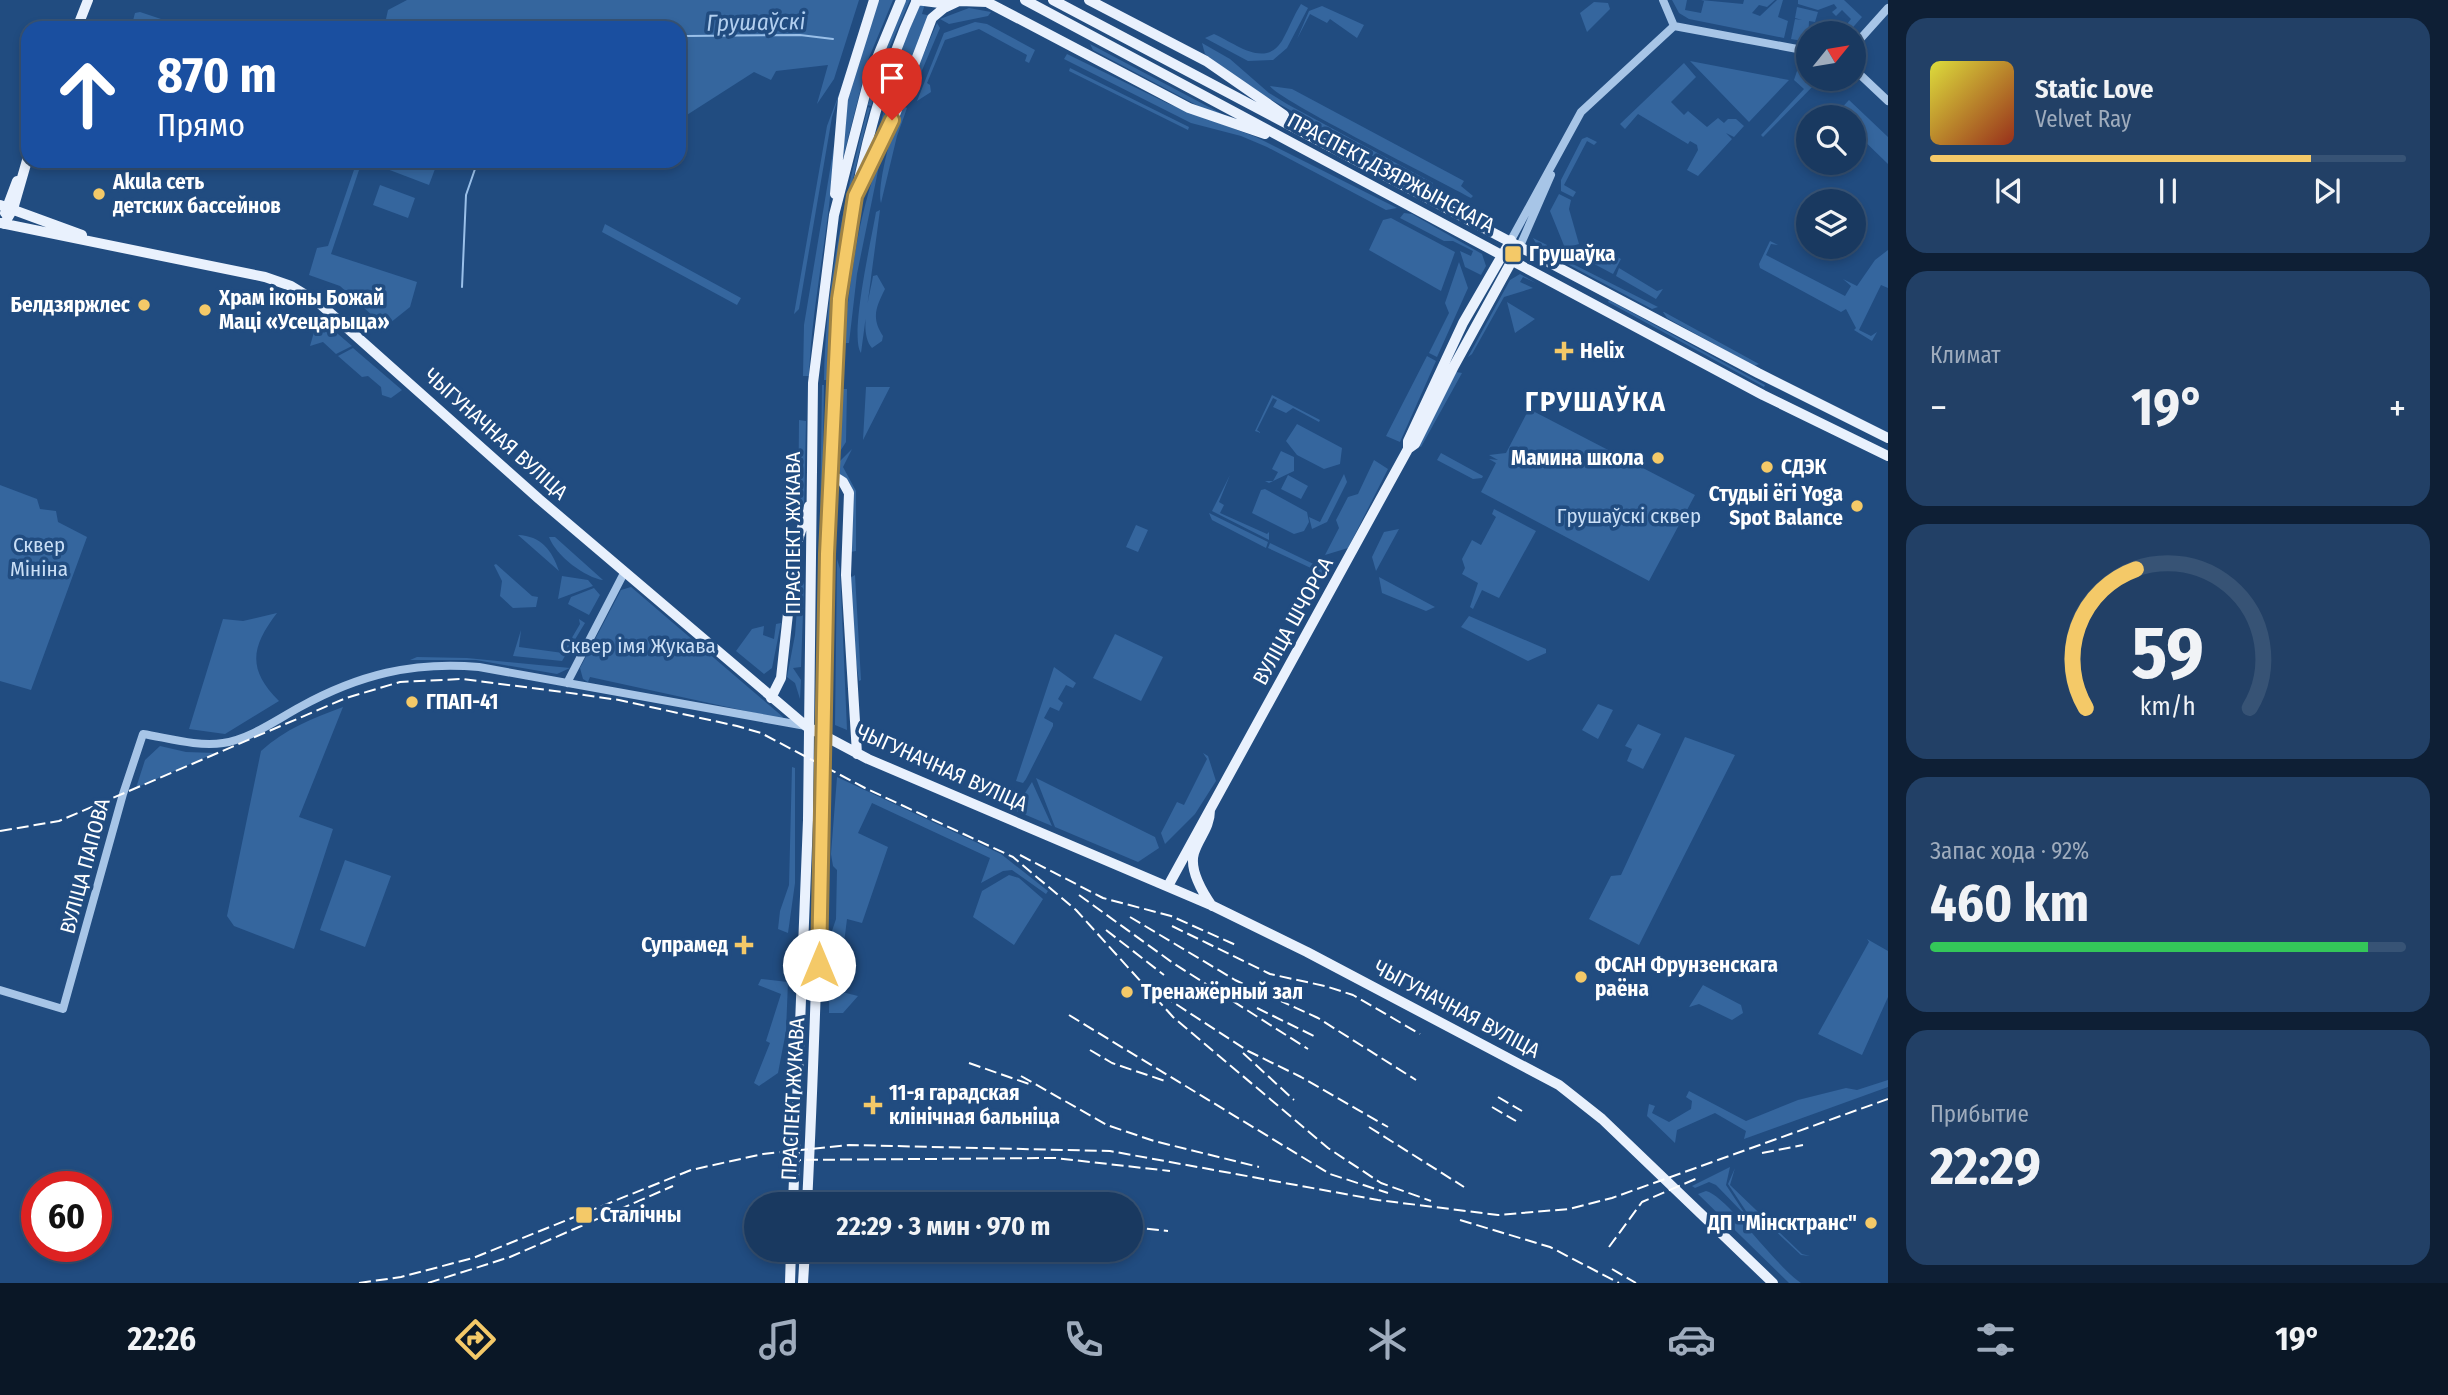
<!DOCTYPE html>
<html lang="ru">
<meta charset="utf-8">
<style>
:root{--surface:#193960;--page:#224066;--text:#f1f3f6;--muted:#9facbd;--line:#375375;--accent:#f4c968}
body{margin:0;font-family:"Fira Sans Condensed",sans-serif;background:var(--page);color:var(--text);height:100vh;display:flex;flex-direction:column;font-size:26px;white-space:nowrap}
*{box-sizing:border-box;margin:0}
p{font-size:23px;color:var(--muted)}
.icon{flex:none;width:38px;height:38px;fill:none;stroke:currentColor;stroke-width:2;stroke-linecap:round;stroke-linejoin:round}
.map{position:relative;flex:1;overflow:hidden}
.details{display:flex;flex-direction:column;gap:18px;padding:18px;background:#0e1f35;width:560px}
.details>*{flex:none}
.banner{position:absolute;left:21px;top:21px;width:665px;height:147px;border-radius:21px;box-shadow:0 4px 10px #0003,0 0 0 2px var(--line);background:#1a4fa0;color:#fff;overflow:hidden}
.needle{width:46px;rotate:60deg}
.buttons{position:absolute;left:1796px;top:21px;display:grid;gap:14px}
.buttons a{display:grid;place-items:center;width:70px;height:70px;border-radius:50%;background:var(--surface);box-shadow:0 4px 10px #0003,0 0 0 2px var(--line);font-size:35px}
.speed{position:absolute;left:21px;top:1171px;display:flex;gap:14px;font-size:35px;font-weight:700;text-align:center}
.speed>*{display:grid;place-content:center;width:91px;height:91px;border-radius:50%;background:var(--surface);box-shadow:0 4px 10px #0003,0 0 0 2px var(--line);line-height:1}
.speed .limit{border:10px solid #d22;background:#fff;color:#111}
.pin{position:absolute;display:grid;place-items:center;width:60px;height:60px;color:#fff;margin:-72px -30px;border-radius:50% 50% 50% 0;rotate:-45deg;box-shadow:0 0 7px #0007}
.pin .icon{rotate:45deg}
.me{position:absolute;width:77px;margin:-38px;rotate:0deg;stroke-linejoin:round;filter:drop-shadow(0 0 5px #0008)}
.turn{display:flex;align-items:center;gap:24px;height:147px;padding:0 21px;font-size:32px}
.turn .icon{width:91px;height:91px;stroke-width:2.5}
.turn b{display:block;font-size:49px;line-height:60px}
.big{font-size:52px;font-weight:700;line-height:1.1}
.details .tile{flex:1;display:flex;flex-direction:column;justify-content:center;gap:10px;min-width:0;padding:0 24px;border-radius:21px;background:var(--page)}
.details .dial{align-items:center;gap:0}
.dial svg{height:182px;overflow:visible;fill:none;stroke:var(--line);stroke-width:7;stroke-linecap:round;text-anchor:middle}
.dial text{fill:var(--text);stroke:none}
.song{display:flex;align-items:center;gap:21px}
.cover{width:84px;height:84px;border-radius:10px;background:linear-gradient(135deg,hsl(60 70% 55%),hsl(10 70% 35%))}
.played{height:7px;border-radius:4px;background:linear-gradient(90deg,var(--accent) 80%,var(--line) 80%)}
.keys{display:flex;justify-content:space-around;direction:ltr}
.heat{display:flex;justify-content:space-between;align-items:center;font-size:38px;direction:ltr}
.charge{height:10px;border-radius:5px;background:linear-gradient(90deg,#34c759 92%,var(--line) 0)}
.trip{position:absolute;left:744px;top:1192px;width:399px;height:70px;border-radius:35px;background:var(--surface);box-shadow:0 4px 10px #0003,0 0 0 2px var(--line);font-weight:700;line-height:70px;text-align:center}
.menu{display:flex;height:112px;justify-content:space-around;align-items:center;background:#0a1726;color:var(--muted)}
.menu .icon{width:49px;height:49px}
.menu .active{color:var(--accent)}
.menu b{font-size:32px;color:var(--text)}
main{display:flex;flex:1;min-height:0}
.map>svg:first-child{display:block}
.green{fill:#35669e}
.lines{fill:none;stroke-linecap:round;stroke-linejoin:round}
.stream{stroke:#9ac0e9;stroke-width:2}
.minor{stroke:#a7c5e7;stroke-width:8}
.major{stroke:#e9f1fd;stroke-width:10}
.rail{stroke:#fff;stroke-width:2;stroke-dasharray:12 5;stroke-linecap:butt}
.route-casing{stroke:#9f8344;stroke-width:18}
.route{stroke:#f4c968;stroke-width:12}
.poi-dot{fill:#f4c968;stroke:#214c80;stroke-width:2.5}
.labels{text-anchor:middle;dominant-baseline:central;stroke-width:7;stroke-linejoin:round;paint-order:stroke}
.street-label{font-size:21px;fill:#fff;stroke:#214c80}
.poi-label{font-size:21px;font-weight:bold;fill:#fff;stroke:#214c80;text-anchor:start}
.park-label{font-size:21px;fill:#cadff6;stroke:#214c80}
.water-label{font-size:23px;font-style:italic;fill:#b2cfef;stroke:#214c80}
.district-label{font-size:28px;font-weight:bold;letter-spacing:2px;fill:#fff;stroke:#214c80}
</style>
<main>
<div class="map">
<svg width="1888" height="1283" viewBox="0 0 1888 1283">
<rect width="100%" height="100%" fill="#214c80"/>
<path class="green" d="M407,0H859L834,79L817,104L828,65L776,71L771,80L754,72L679,120V28H384L388,10Z
M878,0H893L868,60L843,158L847,102Z
M906,0H910L885,58L871,106L868,105L881,57Z
M922,0H926L922,14L932,16L873,155L896,60Z
M1672,0H1687L1685,10L1701,13L1704,1L1701,0L1743,4L1744,0H1775L1767,7L1759,5L1752,13L1760,16L1777,0H1783L1778,17L1788,21L1784,38L1689,19L1679,13Z
M1798,0H1844L1862,17L1848,33H1840L1851,19L1842,10L1836,16L1832,12L1837,8L1834,4L1818,10L1798,4Z
M1594,2L1608,3L1610,9L1587,32L1580,13Z
M1301,4L1308,8L1287,48L1273,60L1248,61L1205,38L1214,34C1235,43 1266,70 1283,39C1289,28 1294,15 1301,4Z
M1322,6L1364,25L1357,38L1330,19L1327,23L1310,14L1297,39L1309,11Z
M1797,7L1818,12L1815,22L1809,21L1808,42L1791,39L1795,19L1802,20L1795,18Z
M969,8L991,12L988,16L949,24L940,19Z
M140,12L164,20L163,28H131L135,13Z
M975,22L987,24L1035,50L1029,63L1025,61L1027,55L979,29L945,40L927,83L930,85L931,92L917,101L944,33Z
M937,23L940,28L909,101L908,90Z
M1202,43L1230,59L1269,93L1287,104L1433,183L1432,189L1252,89L1205,54Z
M1090,44L1222,114L1204,109L1093,50Z
M1067,54L1169,104L1256,137L1397,208L1386,210L1267,147L1241,136L1191,123L1064,59Z
M1801,59L1808,60V79H1820L1763,137L1761,135L1804,89L1794,80Z
M1690,61L1789,80L1749,122Z
M1684,63L1696,77L1671,102L1684,115L1688,111L1707,127L1718,118L1724,123L1728,119H1736L1744,126L1734,137L1726,133L1732,139L1698,176L1687,170L1698,150L1697,145L1690,141L1688,144L1638,114L1625,129L1620,124Z
M1070,68L1189,127L1188,130L1069,71Z
M842,86L832,117L799,309L794,314L827,126Z
M1270,86L1292,89L1464,181L1461,186L1473,196L1471,198C1444,183 1277,99 1270,86Z
M1849,100L1888,137V164L1853,130V117L1836,114Z
M868,107L870,108C848,196 827,289 827,380H824C825,288 845,196 868,107Z
M905,107L907,108L897,136L881,203C876,188 894,116 905,107Z
M1587,137L1597,142L1594,145L1587,141L1564,185L1576,192L1573,197L1561,191V180L1582,139Z
M834,146C831,224 812,299 809,376H803L804,325Z
M881,156L857,274L849,343H843C851,279 857,216 881,156Z
M357,161H362L331,254L417,282L410,307L385,327L340,286L309,275L317,248L328,246Z
M391,161H438L429,185L387,169Z
M380,185L415,198L408,218L373,205Z
M1559,194L1571,200L1569,209L1579,244L1565,248L1550,211Z
M880,210L861,353C849,336 872,237 876,212Z
M1404,213L1412,214L1482,254L1486,266L1481,275L1465,267L1460,251L1471,256L1473,251L1453,241H1444L1400,218Z
M1391,218L1455,252L1441,291L1369,250L1383,220Z
M605,224L741,298L737,305L602,232Z
M1533,238L1547,245L1545,250L1658,307L1652,309L1539,249Z
M1770,241L1778,245L1771,244L1766,255L1845,296L1851,286L1843,279L1857,286L1875,260L1888,250V288L1881,285L1859,330L1871,336L1877,332L1872,341L1854,330L1856,328L1846,309L1841,312L1760,268L1759,264Z
M1594,244L1621,259L1613,274L1568,250Z
M1459,262L1468,288L1437,357L1429,353L1449,313L1445,303Z
M1619,268L1657,291L1663,289L1656,299L1616,276Z
M1520,274L1536,283L1523,277L1520,282L1533,288L1504,297L1472,354L1468,357L1510,280Z
M877,275L885,289C876,307 871,318 883,336L882,341L872,348C858,332 870,295 873,276Z
M1609,300L1765,385L1764,387L1608,302Z
M1507,302L1535,319L1515,333Z
M1663,312H1664L1759,364L1754,366L1667,318Z
M324,322L352,346L336,354L323,342L310,346L316,325Z
M353,348L402,390L391,398L382,395L381,387L368,376L362,377L338,356Z
M1427,356L1436,361L1400,442L1386,436Z
M1456,372L1462,373L1421,447L1418,445Z
M822,385H824L820,664H818Z
M866,387H890L863,440Z
M841,389H847L846,442L839,453Z
M1272,395L1320,420L1319,422L1293,408L1286,413L1273,407L1277,400L1273,398L1257,430L1261,433L1255,431Z
M1529,409L1695,495L1649,581L1481,492L1496,463L1489,459L1498,460L1489,455L1506,453Z
M799,420L806,421L804,510L798,528Z
M1297,424L1342,448L1340,464L1324,469L1297,455L1286,441Z
M852,449L843,467L856,491V551L850,552L846,481L840,474L839,462Z
M1281,451L1294,457V471L1269,483L1265,481H1273L1278,472L1272,469Z
M1441,453L1483,476L1482,478L1473,479L1437,460Z
M1374,460L1388,469L1348,548L1325,555L1339,528L1336,520L1348,497L1358,494Z
M1344,474L1347,482L1327,522L1312,529L1309,517L1320,522Z
M1230,475L1219,502L1224,505L1220,513L1267,534L1269,532V540L1212,511Z
M1288,475L1308,486L1301,499L1281,489Z
M0,485L37,499L40,509L56,511L58,522L87,537L31,690L0,681Z
M1265,489L1307,512L1309,522L1304,531L1294,534L1252,513L1261,490Z
M1494,509L1536,531L1499,598L1482,590L1473,609L1470,607L1478,583L1462,574L1465,568L1462,559L1472,540L1481,545L1496,517L1492,514Z
M1209,513L1268,542L1266,548L1212,520Z
M1136,525L1148,530L1138,552L1126,547Z
M1399,529L1376,571L1372,557L1384,532Z
M518,535C541,536 552,550 559,571Z
M549,537H555L603,580C586,578 556,556 549,537Z
M1270,543L1330,572L1328,576L1268,548Z
M837,559L840,569L847,730L835,725Z
M496,564L532,596L538,597L536,607L513,608L500,596L502,581L494,565Z
M800,570L804,585L801,667L793,668L801,680L800,699L795,683L787,677L795,635Z
M855,575L861,680L859,681L853,642L850,578Z
M562,576L588,580L593,586L558,599Z
M1379,577L1435,607L1426,611L1382,593Z
M631,587L783,717L782,719L590,677L588,682L583,679L580,668L621,590Z
M594,588L600,595L589,615L568,604L571,597Z
M277,613C251,647 247,669 279,701L225,734L189,729L223,619L243,621Z
M1469,616L1546,649V653L1528,661L1461,627Z
M579,619L585,623L562,661L513,656L521,630L519,647L563,653L580,624Z
M781,623L772,668L764,674L736,651L752,629L764,626L763,635L774,639L776,624Z
M1115,634L1163,657L1141,701L1093,678Z
M417,657L467,658L570,668L557,674L476,660H410Z
M1054,667L1076,683L1073,688L1066,685L1058,699L1063,703L1059,711L1050,707L1044,718L1053,723V726L1026,779L1023,783L1016,781Z
M1598,704L1613,710L1598,739L1582,730Z
M343,707L299,817L333,829L294,949L234,926L227,916L261,751C285,729 313,718 343,707Z
M1638,724L1661,734L1643,769L1627,761L1632,749L1625,746Z
M1685,737L1735,755L1639,945L1589,919L1611,876L1621,875Z
M160,746L186,752L215,753L136,788L145,760Z
M1203,753L1208,756L1216,781L1195,814L1165,844L1161,833L1177,802L1184,805L1207,759Z
M792,767L795,768V883L788,933L778,929L780,911L789,885Z
M837,777L1001,854L1048,891L1046,894L1012,870L1003,871L981,883L990,858L872,803L858,833L888,847L862,923L847,919L838,991L858,996L843,1013H829L830,937L836,919L837,870L833,866L831,854Z
M1036,778L1155,837L1159,848L1138,862L1055,827Z
M1032,782L1052,826L1007,807L1023,796Z
M345,860L391,876L365,947L320,930Z
M1009,875L1019,878L1043,899L1014,945L973,917L982,891Z
M1867,939L1888,951V997L1862,1055L1818,1034L1869,942Z
M761,979L788,982L786,1031L778,1073L759,1086L754,1083L770,1043L766,1041L781,994L758,985Z
M1703,985L1741,1005L1743,1013L1732,1020L1699,1004L1689,1007Z
M1888,1080V1087L1744,1139L1746,1131L1715,1113L1677,1130L1675,1143L1647,1116L1649,1104L1655,1106L1652,1113L1669,1122L1691,1109L1692,1101L1686,1097L1689,1091L1746,1121L1798,1100L1846,1088L1857,1090Z
M1730,1167L1726,1185L1747,1217L1716,1185L1709,1182L1695,1188L1692,1186Z
M1735,1168L1730,1185L1802,1254L1810,1256L1801,1255L1755,1212L1750,1217L1728,1184Z
M1706,1191C1726,1195 1776,1267 1801,1283H1789L1698,1194Z"/>
<g class="lines">
<path class="stream" d="M679,39L686,36L800,35L833,39
M462,287L466,195L475,169"/>
<path class="minor" d="M1663,0L1674,26
M1674,26L1808,51
M1853,47L1888,8
M1853,68L1888,101
M1511,240L1581,112L1674,26
M1520,246L1551,175
M567,683L624,573
M0,990L63,1009L123,794L143,734C168,738 198,747 223,743C250,739 276,720 300,707C358,675 413,661 479,667L806,726"/>
<path class="major" d="M916,0L948,4
M1025,0L1763,395L1888,456
M1053,0L1758,373L1888,438
M1089,0L1206,61L1284,115
M960,1L987,2L1189,108L1265,134
M77,28L88,0
M864,179L893,120L932,18L944,8L961,0
M835,194L843,99L874,0
M0,205L82,235
M5,213L17,181
M0,223L265,277L291,286L319,303L539,499L806,726L868,759L1213,906L1307,952L1559,1085L1602,1119L1773,1283
M4,224L13,209L28,157
M1408,449V441L1463,323L1511,240
M832,475L843,482L849,493L846,575L857,754
M771,698L781,678L795,549L809,506
M1210,810C1210,828 1199,837 1194,853C1189,870 1203,893 1212,906
M1168,886L1408,449L1415,444L1454,366L1520,246
M793,1204L808,820L813,383L834,215L870,75L901,0
M807,1204C816,1023 821,842 825,660C827,599 830,538 832,477C837,308 845,157 917,0
M790,1283L791,1250
M803,1283L805,1250"/>
<path class="rail" d="M0,831L59,821L346,698L400,682L462,679L563,692L619,700L737,726L761,733L865,788L1013,857L1076,910L1173,1017L1328,1148L1381,1183L1431,1201
M1020,855L1103,898L1171,916L1238,946
M1079,895L1173,963L1308,1049
M1130,917L1235,980L1318,1018L1416,1080
M1172,926L1270,974L1325,986L1353,995L1420,1034
M1106,930L1164,975
M1162,995L1248,1051L1301,1077L1388,1127
M1257,1008L1316,1037
M1069,1015L1330,1174L1388,1193
M1090,1050L1112,1063L1165,1081
M1243,1053L1294,1100
M969,1063L1029,1084
M1021,1076L1107,1125L1154,1141L1259,1167
M1498,1097L1522,1111
M1492,1107L1516,1121
M1369,1127L1464,1187
M1762,1153L1803,1145
M789,1160L1055,1158L1170,1171
M1460,1220L1550,1247L1619,1283
M1130,1227L1168,1231
M1609,1247L1642,1202L1700,1177
M1612,1269L1636,1283
M359,1283L401,1277L473,1258L691,1170L763,1154L849,1145L1110,1151L1378,1200L1498,1215L1569,1209L1612,1198L1888,1099
M428,1283L510,1257L673,1186"/>
</g>
<g class="lines">
<g class="route-casing">
<path id="route" d="M819,965L827,554L839,299L855,196L892,120"/>
</g>
<use href="#route" class="route"/>
</g>
<g class="poi-dot">
<circle cx="99" cy="194" r="7"/>
<rect x="1504" y="245" width="18" height="18" rx="3.5"/>
<circle cx="144" cy="305" r="7"/>
<circle cx="205" cy="310" r="7"/>
<path d="M1560.5 340.5h7v7h7v7h-7v7h-7v-7h-7v-7h7z"/>
<circle cx="1658" cy="458" r="7"/>
<circle cx="1767" cy="467" r="7"/>
<circle cx="1857" cy="506" r="7"/>
<circle cx="412" cy="702" r="7"/>
<path d="M740.5 934.5h7v7h7v7h-7v7h-7v-7h-7v-7h7z"/>
<circle cx="1581" cy="977" r="7"/>
<circle cx="1127" cy="992" r="7"/>
<path d="M869.5 1094.5h7v7h7v7h-7v7h-7v-7h-7v-7h7z"/>
<rect x="575" y="1206" width="18" height="18" rx="3.5"/>
<circle cx="1871" cy="1223" r="7"/>
</g>
<g class="labels">
<g class="street-label">
<text transform="translate(1391 173) rotate(28)">ПРАСПЕКТ ДЗЯРЖЫНСКАГА</text>
<text transform="translate(496 434) rotate(42)">ЧЫГУНАЧНАЯ ВУЛІЦА</text>
<text transform="translate(793 533) rotate(-90)">ПРАСПЕКТ ЖУКАВА</text>
<text transform="translate(1293 621) rotate(-61)">ВУЛІЦА ШЧОРСА</text>
<text transform="translate(942 768) rotate(24)">ЧЫГУНАЧНАЯ ВУЛІЦА</text>
<text transform="translate(85 866) rotate(-75)">ВУЛІЦА ПАПОВА</text>
<text transform="translate(1457 1009) rotate(28)">ЧЫГУНАЧНАЯ ВУЛІЦА</text>
<text transform="translate(793 1099) rotate(-87)">ПРАСПЕКТ ЖУКАВА</text>
</g>
<g class="poi-label">
<text x="113" y="182">Akula сеть<tspan x="113" dy="24">детских бассейнов</tspan></text>
<text x="1529" y="254">Грушаўка</text>
<text x="219" y="298">Храм іконы Божай<tspan x="219" dy="24">Маці «Усецарыца»</tspan></text>
<text x="130" y="305" text-anchor="end">Белдзяржлес</text>
<text x="1580" y="351">Helix</text>
<text x="1644" y="458" text-anchor="end">Мамина школа</text>
<text x="1781" y="467">СДЭК</text>
<text x="1843" y="494" text-anchor="end">Студыі ёгі Yoga<tspan x="1843" dy="24">Spot Balance</tspan></text>
<text x="426" y="702">ГПАП-41</text>
<text x="728" y="945" text-anchor="end">Супрамед</text>
<text x="1595" y="965">ФСАН Фрунзенскага<tspan x="1595" dy="24">раёна</tspan></text>
<text x="1141" y="992">Тренажёрный зал</text>
<text x="889" y="1093">11-я гарадская<tspan x="889" dy="24">клінічная бальніца</tspan></text>
<text x="600" y="1215">Сталічны</text>
<text x="1857" y="1223" text-anchor="end">ДП "Мінсктранс"</text>
</g>
<g class="park-label">
<text x="1629" y="516">Грушаўскі сквер</text>
<text x="39" y="545">Сквер<tspan x="39" dy="24">Мініна</tspan></text>
<text x="638" y="646">Сквер імя Жукава</text>
</g>
<g class="water-label">
<text transform="translate(756 22) rotate(-1)">Грушаўскі</text>
</g>
<g class="district-label">
<text x="1596" y="401">ГРУШАЎКА</text>
</g>
</g>
</svg>
<div class="buttons">
<a><svg class="needle" viewBox="-14 -14 28 28"><path d="M0-13l5 13h-10z" fill="#e53935"/><path d="M0 13l5-13h-10z" fill="#9facbd"/></svg></a>
<a><svg class="icon" aria-label="search" viewBox="0 0 24 24"><circle cx="10" cy="10" r="6"/><path d="M15 15l6 6"/></svg></a>
<a><svg class="icon" aria-label="layers" viewBox="0 0 24 24"><path d="M12 4l9 5-9 5-9-5zM3 14l9 5 9-5"/></svg></a>
</div>
<div class="speed"><div class="limit">60</div></div>
<div class="pin" style="left:892px;top:120px;background:#d93025"><svg class="icon" aria-label="arrive" viewBox="0 0 24 24"><path d="M6 21V4h12l-3 4 3 4H6"/></svg></div>
<svg class="me" style="left:819px;top:965px" viewBox="-20 -20 40 40"><circle r="19" fill="#fff"/><path d="M0-13L10 11 0 6-10 11z" fill="#f4c968"/></svg>
<div class="trip">22:29 · 3 мин · 970 m</div>
<div class="banner">
<div class="turn"><svg class="icon" aria-label="ahead" viewBox="0 0 24 24"><path d="M12 20V5M6 11l6-6 6 6"/></svg><div><b>870 m</b>Прямо</div></div>
</div>
</div>
<section class="details">
<div class="tile">
<div class="song"><i class="cover"></i><div><b>Static Love</b><p>Velvet Ray</p></div></div>
<div class="played"></div>
<div class="keys"><svg class="icon" aria-label="previous" viewBox="0 0 24 24"><path d="M18 5L8 12l10 7zM5 5v14"/></svg><svg class="icon" aria-label="pause" viewBox="0 0 24 24"><path d="M8 5v14M16 5v14"/></svg><svg class="icon" aria-label="next" viewBox="0 0 24 24"><path d="M6 5l10 7-10 7zM19 5v14"/></svg></div>
</div>
<div class="tile"><p>Климат</p>
<div class="heat"><a>−</a><b class="big">19°</b><a>+</a></div>
</div>
<div class="tile dial"><svg viewBox="0 0 100 80">
<path d="M14 69A42 42 0 1 1 86 69"/>
<path d="M14 69A42 42 0 0 1 36 8" stroke="#f4c968"/>
<text x="50" y="56" font-size="32" font-weight="700">59</text>
<text x="50" y="72" font-size="11">km/h</text>
</svg></div>
<div class="tile"><p>Запас хода · 92%</p><b class="big">460 km</b><div class="charge"></div></div>
<div class="tile"><p>Прибытие</p><b class="big">22:29</b></div>
</section>
</main>
<nav class="menu">
<b>22:26</b>
<svg class="icon active" aria-label="directions" viewBox="0 0 24 24"><path d="M12 3l9 9-9 9-9-9zM9 14v-3h6M13 9l2 2-2 2"/></svg>
<svg class="icon" aria-label="music" viewBox="0 0 24 24"><path d="M9 18V5l10-2v13"/><circle cx="6" cy="18" r="3"/><circle cx="16" cy="16" r="3"/></svg>
<svg class="icon" aria-label="phone" viewBox="0 0 24 24"><path d="M5 4h4l2 5-3 2q2 4 5 5l2-3 5 2v4C11 20 4 13 5 4z"/></svg>
<svg class="icon" aria-label="climate" viewBox="0 0 24 24"><path d="M12 3v18M4 7l16 10M4 17L20 7"/></svg>
<svg class="icon" aria-label="car" viewBox="0 0 24 24"><path d="M5 17H2v-5l4-1 3-4h7l3 4 3 1v5h-3M9 17h6M6 11h13"/><circle cx="7" cy="17" r="2"/><circle cx="17" cy="17" r="2"/></svg>
<svg class="icon" aria-label="filters" viewBox="0 0 24 24"><path d="M4 7h16M4 17h16"/><circle cx="9" cy="7" r="2"/><circle cx="15" cy="17" r="2"/></svg>
<b>19°</b>
</nav>
